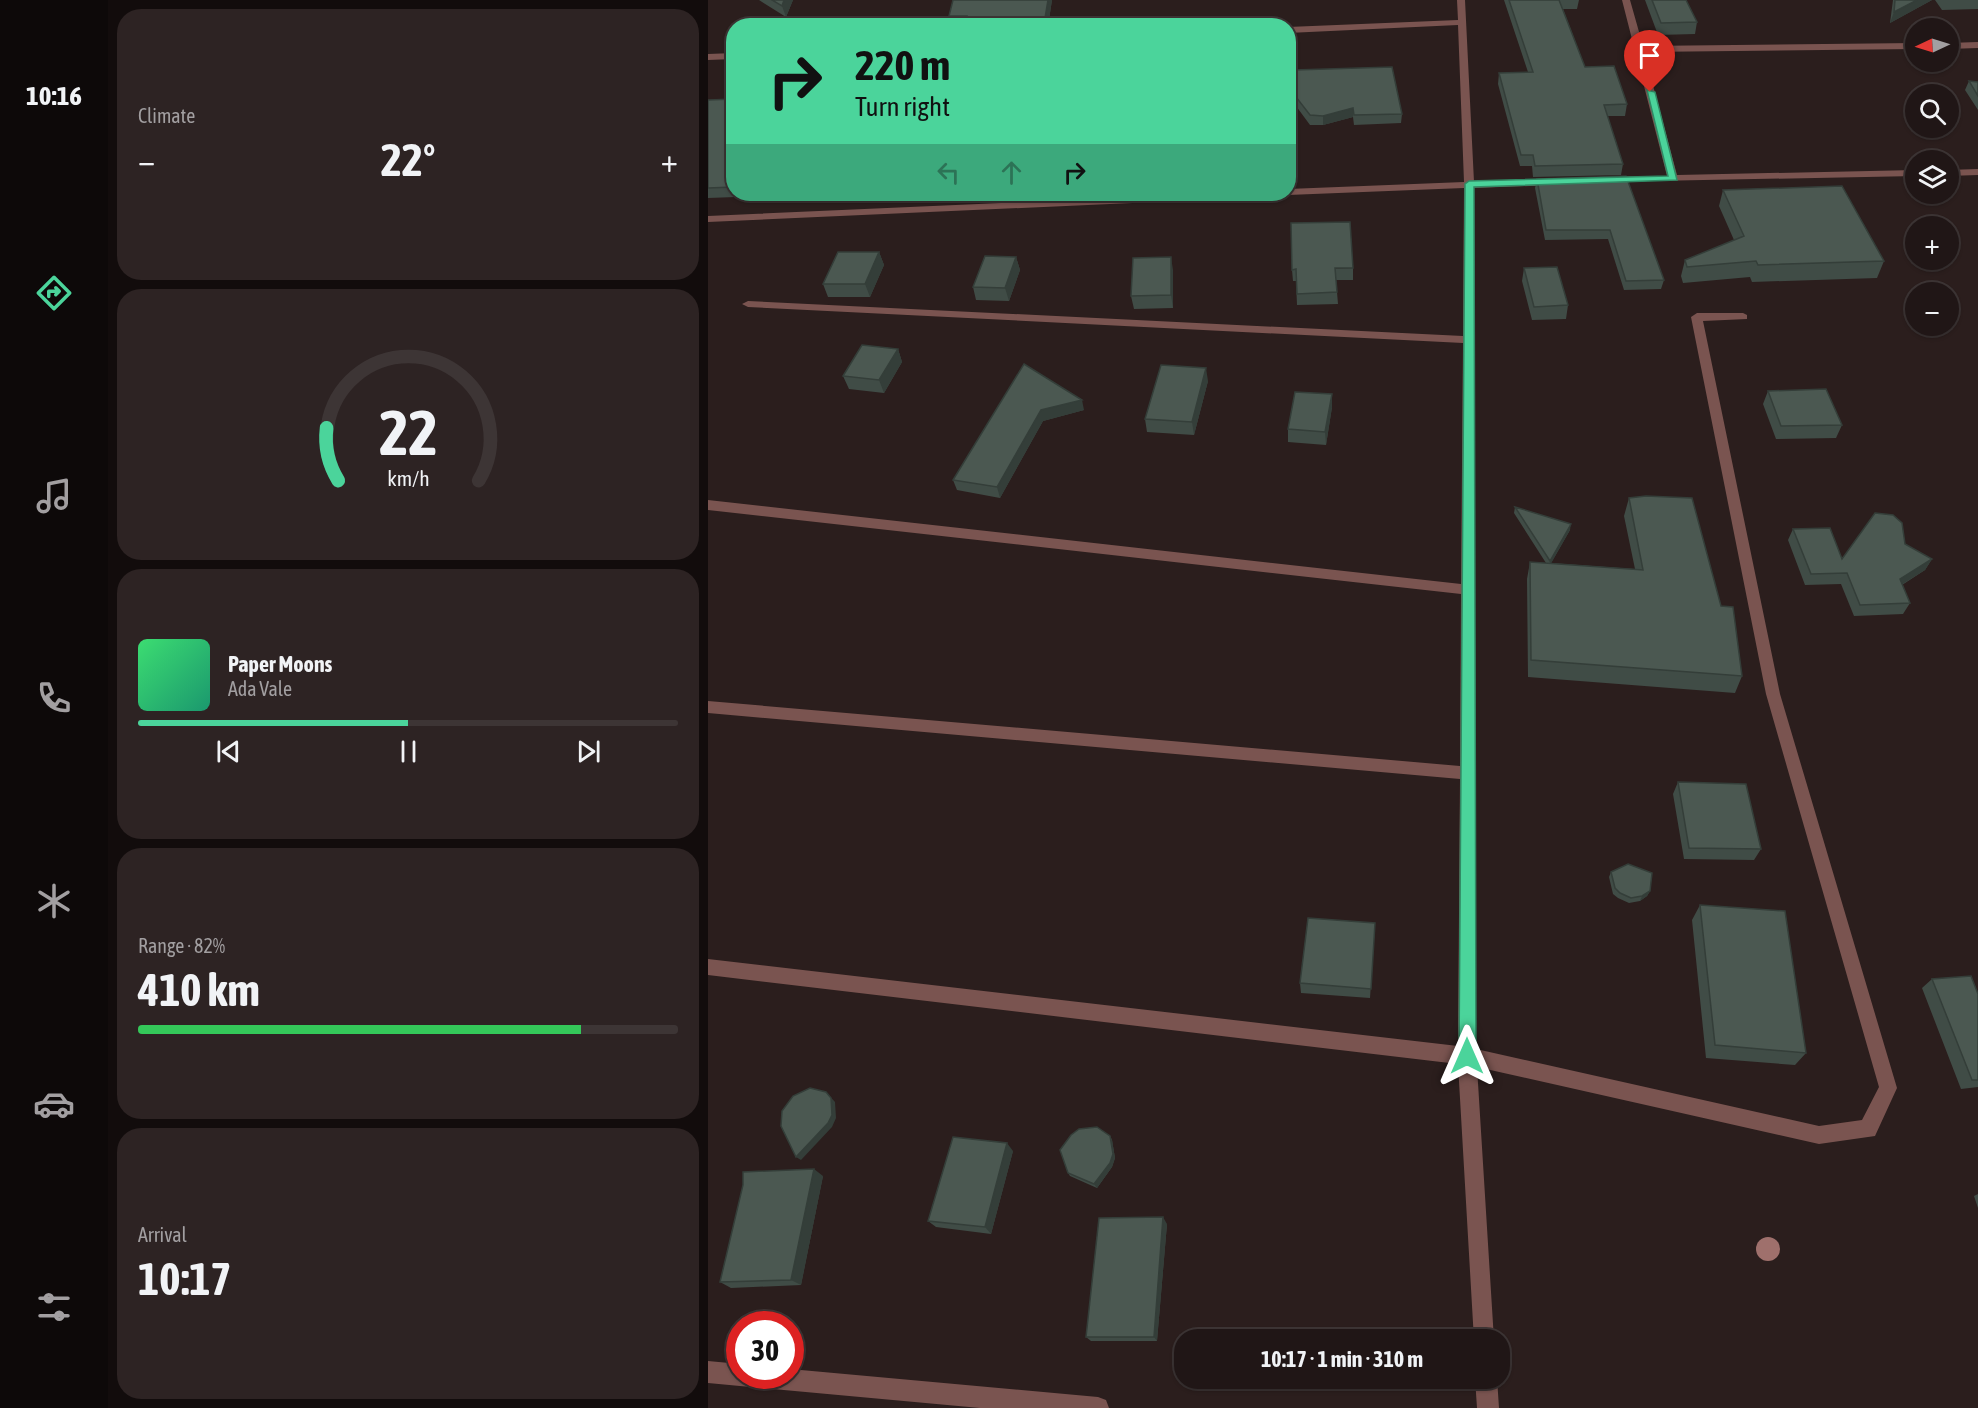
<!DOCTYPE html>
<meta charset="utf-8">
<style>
:root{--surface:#201616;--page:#2d2323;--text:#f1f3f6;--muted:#a29fa1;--line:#3d3535;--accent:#4bd49b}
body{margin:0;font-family:"Asap Condensed",sans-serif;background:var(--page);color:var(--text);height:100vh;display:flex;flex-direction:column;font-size:22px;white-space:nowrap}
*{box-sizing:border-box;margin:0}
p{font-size:20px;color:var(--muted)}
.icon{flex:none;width:33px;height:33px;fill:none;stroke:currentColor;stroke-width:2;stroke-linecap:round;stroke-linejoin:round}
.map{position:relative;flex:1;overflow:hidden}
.panel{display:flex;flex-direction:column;gap:9px;padding:9px;background:#120c0c;width:600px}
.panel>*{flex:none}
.hud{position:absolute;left:18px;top:18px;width:570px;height:183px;border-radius:24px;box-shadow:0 2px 4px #0004,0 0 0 2px var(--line);background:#4bd49b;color:#111;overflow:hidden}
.needle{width:39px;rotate:266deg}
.fabs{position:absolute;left:1197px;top:18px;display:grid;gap:12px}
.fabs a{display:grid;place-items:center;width:54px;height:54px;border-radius:50%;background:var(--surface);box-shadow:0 2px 4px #0004,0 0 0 2px var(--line);font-size:30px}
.speed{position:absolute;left:18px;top:1311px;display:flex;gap:12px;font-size:30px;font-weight:700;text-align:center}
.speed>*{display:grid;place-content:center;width:78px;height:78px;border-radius:50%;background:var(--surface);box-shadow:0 2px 4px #0004,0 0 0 2px var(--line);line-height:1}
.speed .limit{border:9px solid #d22;background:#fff;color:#111}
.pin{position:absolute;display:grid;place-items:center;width:51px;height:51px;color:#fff;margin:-62px -26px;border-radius:50% 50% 50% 0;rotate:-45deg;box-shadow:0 0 6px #0007}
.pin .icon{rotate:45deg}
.me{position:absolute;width:66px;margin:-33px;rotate:0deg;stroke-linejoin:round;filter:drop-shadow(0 0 4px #0008)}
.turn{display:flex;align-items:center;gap:21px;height:126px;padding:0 30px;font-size:27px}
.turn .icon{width:78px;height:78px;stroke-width:2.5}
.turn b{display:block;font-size:42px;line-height:51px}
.lanes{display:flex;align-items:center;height:57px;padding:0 30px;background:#0003;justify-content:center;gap:30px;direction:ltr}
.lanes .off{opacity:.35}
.big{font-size:45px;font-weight:700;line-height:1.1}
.panel .card{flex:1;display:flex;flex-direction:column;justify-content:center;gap:9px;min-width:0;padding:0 21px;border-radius:24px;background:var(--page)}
.panel .dial{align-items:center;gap:0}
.dial svg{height:156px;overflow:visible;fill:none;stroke:var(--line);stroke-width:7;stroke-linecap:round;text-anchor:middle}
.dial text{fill:var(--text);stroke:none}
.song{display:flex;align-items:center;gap:18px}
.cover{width:72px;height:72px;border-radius:9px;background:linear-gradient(135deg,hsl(140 70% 55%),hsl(160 70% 35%))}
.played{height:6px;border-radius:3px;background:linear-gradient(90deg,var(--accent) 50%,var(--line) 50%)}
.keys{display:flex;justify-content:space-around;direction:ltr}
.heat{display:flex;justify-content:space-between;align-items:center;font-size:33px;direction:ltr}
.charge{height:9px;border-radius:4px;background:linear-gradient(90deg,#34c759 82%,var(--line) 0)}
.trip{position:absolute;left:466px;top:1329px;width:336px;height:60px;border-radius:24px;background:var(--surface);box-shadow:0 2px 4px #0004,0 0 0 2px var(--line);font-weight:700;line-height:60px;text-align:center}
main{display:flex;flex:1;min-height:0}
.tabs{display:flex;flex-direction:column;width:108px;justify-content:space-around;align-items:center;background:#0d0909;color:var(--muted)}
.tabs .icon{width:42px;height:42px}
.tabs .active{color:var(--accent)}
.tabs b{font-size:27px;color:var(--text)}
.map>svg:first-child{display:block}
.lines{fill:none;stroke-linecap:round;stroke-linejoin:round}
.minor{fill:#7a5450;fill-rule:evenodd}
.tree{fill:#9f706c}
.wall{fill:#404c46}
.shaded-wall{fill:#343e39}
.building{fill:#4b5851;stroke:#343e39;stroke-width:1.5}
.route{fill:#4bd49b;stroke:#318a65;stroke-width:1.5}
</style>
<main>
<nav class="tabs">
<b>10:16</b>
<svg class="icon active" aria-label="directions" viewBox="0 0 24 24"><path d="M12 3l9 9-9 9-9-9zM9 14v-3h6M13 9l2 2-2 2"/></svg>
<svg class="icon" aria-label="music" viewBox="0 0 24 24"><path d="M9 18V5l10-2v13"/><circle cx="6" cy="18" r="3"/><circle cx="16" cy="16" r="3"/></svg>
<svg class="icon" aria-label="phone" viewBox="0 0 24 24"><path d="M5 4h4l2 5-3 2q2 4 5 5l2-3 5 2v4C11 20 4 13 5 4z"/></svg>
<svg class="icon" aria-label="climate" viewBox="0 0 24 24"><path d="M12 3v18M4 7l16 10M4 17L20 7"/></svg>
<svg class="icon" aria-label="car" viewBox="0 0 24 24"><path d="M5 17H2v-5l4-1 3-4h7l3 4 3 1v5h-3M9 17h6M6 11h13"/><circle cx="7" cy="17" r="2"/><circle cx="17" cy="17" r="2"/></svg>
<svg class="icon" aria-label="filters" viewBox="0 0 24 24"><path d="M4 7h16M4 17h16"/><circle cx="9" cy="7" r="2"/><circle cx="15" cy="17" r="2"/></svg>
</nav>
<section class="panel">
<div class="card"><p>Climate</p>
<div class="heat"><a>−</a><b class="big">22°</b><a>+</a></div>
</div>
<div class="card dial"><svg viewBox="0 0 100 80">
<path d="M14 69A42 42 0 1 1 86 69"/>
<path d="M14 69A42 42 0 0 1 8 42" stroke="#4bd49b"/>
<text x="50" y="56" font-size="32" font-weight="700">22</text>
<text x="50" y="72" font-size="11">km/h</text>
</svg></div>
<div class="card">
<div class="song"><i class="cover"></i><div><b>Paper Moons</b><p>Ada Vale</p></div></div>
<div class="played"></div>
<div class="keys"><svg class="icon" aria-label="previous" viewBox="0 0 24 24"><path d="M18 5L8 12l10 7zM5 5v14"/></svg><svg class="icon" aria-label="pause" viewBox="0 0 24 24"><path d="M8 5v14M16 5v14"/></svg><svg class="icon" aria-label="next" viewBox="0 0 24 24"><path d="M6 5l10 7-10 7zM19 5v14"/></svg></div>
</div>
<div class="card"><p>Range · 82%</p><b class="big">410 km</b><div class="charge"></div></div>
<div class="card"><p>Arrival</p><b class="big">10:17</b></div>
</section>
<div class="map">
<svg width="1270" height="1408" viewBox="0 0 1270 1408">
<rect width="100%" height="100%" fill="#2b1e1d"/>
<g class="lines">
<path class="minor" d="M749,0H757L766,182L847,179L852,182L847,185L766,188L768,1049L1111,1126L1154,1120L1171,1087L1058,694L983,317L989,313H1035L1039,315V319L995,321L1072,694L1189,1088L1167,1136L1111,1144L769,1067L786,1340H766L750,1064L0,975V959L750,1046L752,779L0,713V701L752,766L753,594L0,510V500L753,584L755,343L40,307L34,304L40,301L755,336L756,188L580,195L576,194H580V189L756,182L750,25L580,33V27L750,20Z
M914,0H922L935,46L1208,43V49L936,52L969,175L1208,170V176L894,182L893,180L898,177L959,176Z
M1270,42V48L1240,49V43Z
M26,53V59L0,60V54Z
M1270,169V175L1240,176V170Z
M500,194H563L558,197L0,222V216Z
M0,1361L32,1364V1376H82V1369L390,1397L398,1400L401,1408H272L0,1383Z
M767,1378H789L791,1408H769Z"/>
</g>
<circle class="tree" cx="1060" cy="1249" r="12"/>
<path class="wall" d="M51,0H85L78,17Z
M344,0L340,26H243L241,16Z
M796,0H871L869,9H855L877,67L919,104L917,116H899L915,164L913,175L825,177L824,166H812L790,84L791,73L820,72Z
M937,0H978L989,22L987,34L950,35Z
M1185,0H1224L1182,23Z
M1227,0H1270V9L1234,10Z
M586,70L694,114L693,123L646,125L645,117L615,125H602L588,106Z
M1261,81L1270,82V110L1257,90Z
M26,99V194H106L0,198V100Z
M918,176L956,280L953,289L916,290L900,239L837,240L827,188L829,179Z
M1015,190L1176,261L1169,278L1044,282L1042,277L975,283L973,276L977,260L1026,240L1011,206Z
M171,252L176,265L162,297H120L115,284Z
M308,257L312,270L301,301L268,300L265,287Z
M645,268V280H628L630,304L589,305L588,281H585L584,270Z
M816,268L860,305L858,319L824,320L814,281Z
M465,270V308L426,309L423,296Z
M190,349L194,362L176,393L141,389L135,376Z
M316,364L376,410L335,421L292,498L249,490L245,480Z
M500,381L486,435L439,432L437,419Z
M1060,391L1134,425L1128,438L1068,439L1055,404Z
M624,407L618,445L580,442V429Z
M921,498L1013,606L1034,676L1027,693L820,677L819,579L822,562L838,563L806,513L807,507L862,530L843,563L927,569L916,516Z
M1085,529L1134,559L1197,544L1224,559L1217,570L1194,585L1202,603L1195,614L1146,616L1133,584L1097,585L1080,540Z
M970,782L1053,849L1046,860L976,859L965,794Z
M903,872L942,891L939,896L932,901L921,903L910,898L905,894L901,877Z
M992,905L1098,1053L1087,1065L998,1058L984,920Z
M667,923L662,998L593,993L592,983Z
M1224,979L1270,994V1087L1253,1089L1214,988Z
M402,1136L404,1140L407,1158L404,1167L389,1188L362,1176L360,1173Z
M305,1151L283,1234L228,1227L220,1221Z
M115,1176L93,1285L23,1288L12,1282Z
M1270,1194V1208L1266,1196Z
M459,1224L449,1341H383L378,1337Z"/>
<path class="shaded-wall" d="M76,0H85L78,17L74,6Z
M340,0H344L340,26H339L337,18Z
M1209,0H1224L1182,23L1186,12Z
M645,108V117L615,125V116Z
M171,252L176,265L162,297L157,284Z
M308,257L312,270L301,301L297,288Z
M463,257L465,270V308L463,295Z
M190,349L194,362L176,393L171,380Z
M498,368L500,381L486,435L484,422Z
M624,394V407L618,445L617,432Z
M374,400L376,410L335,421L292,498L289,487L333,410Z
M863,524L862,530L841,567L842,561Z
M1224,559L1217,570L1185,590L1192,579Z
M942,891L939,896L932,901L934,896Z
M118,1092L127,1102L128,1118L124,1127L93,1160L88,1157Z
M402,1136L404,1140L407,1158L404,1167L389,1188L386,1184Z
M299,1143L305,1151L283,1234L277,1227Z
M106,1169L115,1176L93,1285L83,1280Z
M455,1217L459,1224L449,1341L446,1337Z"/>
<path class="building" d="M64,0H76L74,6Z
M245,0H340L337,18L292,20L291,26H257L259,16H241Z
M801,0H851L877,67L906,66L919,104L896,105L915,164L827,166L825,155H813L791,73L825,72Z
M944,0H978L989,22L953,23Z
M1187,0H1209L1186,12Z
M684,67L694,114L646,115L645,108L615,116L602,115L588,97L586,70Z
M1261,81L1270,82V96Z
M26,99V187L0,188V100Z
M918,176L956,280L918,281L902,230H838L829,179Z
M1134,186L1176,261L1050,265L1048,261L979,267L977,260L1036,236L1015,190Z
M642,222L645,268H627L629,292L589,294L588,269L584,270L583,223Z
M130,252H171L157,284H115Z
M277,256L308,257L297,288L265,287Z
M463,257V295L423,296L425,258Z
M849,267L860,305L826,307L816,268Z
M154,345L190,349L171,380L135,376Z
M316,364L374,400L333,410L289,487L245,480Z
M453,365L498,368L484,422L437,419Z
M1118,389L1134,425L1073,426L1060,391Z
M587,392L624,394L617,432L580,429Z
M938,496L984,498L1013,606L1025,607L1034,676L823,660L822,562L935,570L921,498Z
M807,507L863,524L842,561Z
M1167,513L1185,515L1194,523L1197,544L1224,559L1192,579L1202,603L1152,605L1139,573L1103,574L1085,529L1122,528L1134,559Z
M970,782L1038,784L1053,849L981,848Z
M920,864L944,873L942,891L934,896L923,898L912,893L907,888L903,872Z
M992,905L1077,911L1098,1053L1007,1045Z
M600,918L667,923L663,989L592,983Z
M1263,976L1270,994V1080H1264L1224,979Z
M102,1088L118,1092L123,1098L124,1115L120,1123L88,1157L73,1126L74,1111L85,1096Z
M389,1127L402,1136L405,1154L402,1163L386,1184L360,1173L352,1150L363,1135L371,1129Z
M245,1137L299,1143L277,1227L220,1221Z
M106,1169L83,1280L12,1282L35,1185V1172Z
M455,1217L446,1337H378L391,1218Z"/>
<path class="route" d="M939,90L947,92L969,180L766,187L768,1056L765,1061L759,1064L753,1061L751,1056L757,184L761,181L960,176Z"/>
</svg>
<div class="fabs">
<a><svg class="needle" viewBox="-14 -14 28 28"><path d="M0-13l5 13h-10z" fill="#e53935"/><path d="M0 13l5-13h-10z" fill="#a29fa1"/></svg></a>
<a><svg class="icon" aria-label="search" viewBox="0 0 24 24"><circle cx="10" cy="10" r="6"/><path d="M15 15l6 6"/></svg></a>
<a><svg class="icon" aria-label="layers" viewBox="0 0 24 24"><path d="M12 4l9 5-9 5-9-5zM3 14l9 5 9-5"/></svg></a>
<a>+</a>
<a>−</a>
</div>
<div class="speed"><div class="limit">30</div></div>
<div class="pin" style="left:942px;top:92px;background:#d93025"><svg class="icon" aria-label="arrive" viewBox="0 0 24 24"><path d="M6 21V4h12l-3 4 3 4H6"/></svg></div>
<svg class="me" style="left:759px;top:1056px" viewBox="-20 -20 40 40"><path d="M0-17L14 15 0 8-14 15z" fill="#4bd49b" stroke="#fff" stroke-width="4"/></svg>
<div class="trip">10:17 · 1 min · 310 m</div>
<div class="hud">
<div class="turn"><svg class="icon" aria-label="right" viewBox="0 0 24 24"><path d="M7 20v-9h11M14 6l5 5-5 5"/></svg><div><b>220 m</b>Turn right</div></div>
<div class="lanes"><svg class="icon off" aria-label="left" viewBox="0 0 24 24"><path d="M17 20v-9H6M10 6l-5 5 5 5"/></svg><svg class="icon off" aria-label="ahead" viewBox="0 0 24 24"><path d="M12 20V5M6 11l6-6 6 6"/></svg><svg class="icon" aria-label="right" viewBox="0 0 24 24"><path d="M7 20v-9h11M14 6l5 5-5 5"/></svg></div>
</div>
</div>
</main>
